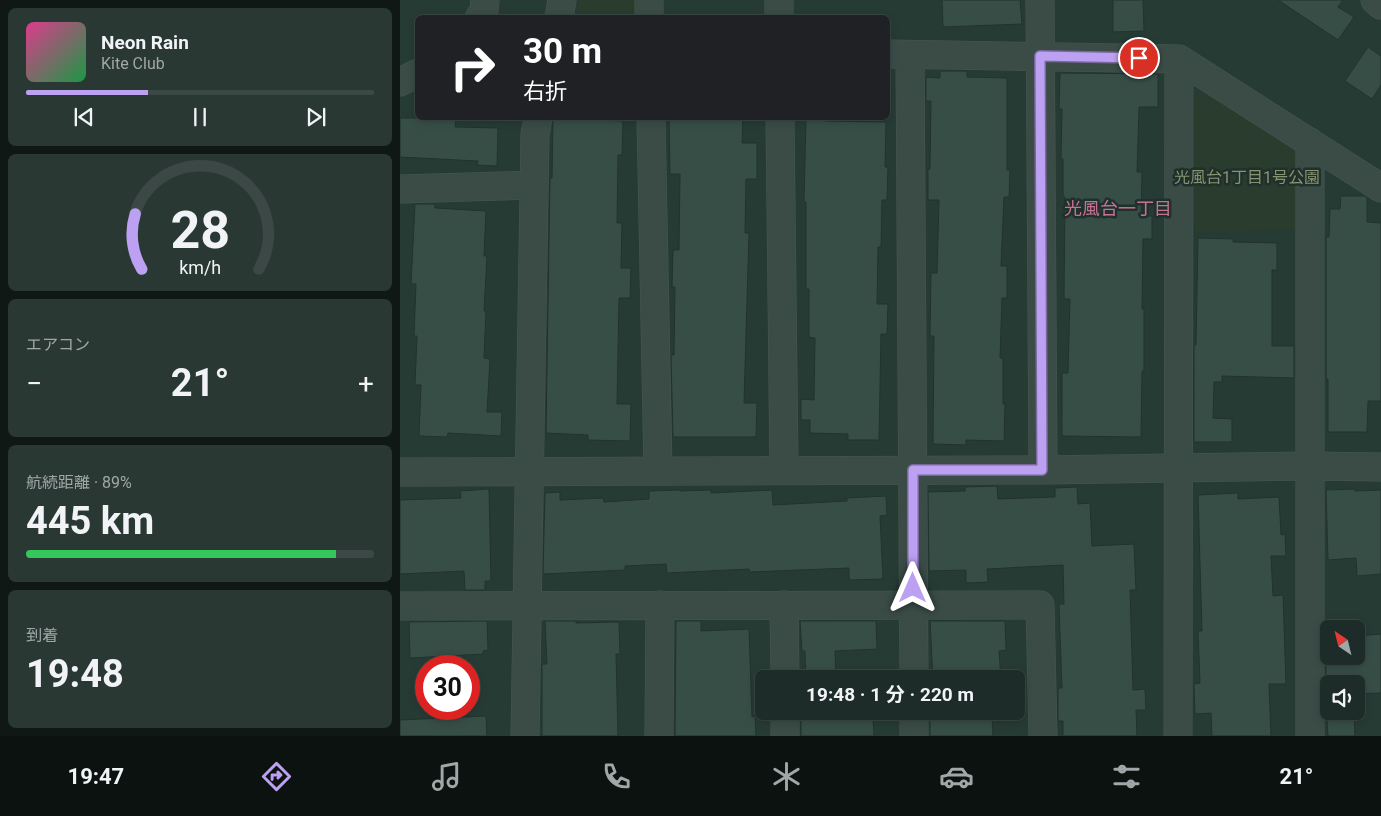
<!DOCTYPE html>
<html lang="ja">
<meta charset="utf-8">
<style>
:root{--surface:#1d2c28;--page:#2a3834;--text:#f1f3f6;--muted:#a0a7a8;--line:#3b4845;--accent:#bca0f2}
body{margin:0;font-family:Roboto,"Noto Sans JP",sans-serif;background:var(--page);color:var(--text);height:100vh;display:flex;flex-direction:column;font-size:19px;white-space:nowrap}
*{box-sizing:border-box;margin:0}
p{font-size:16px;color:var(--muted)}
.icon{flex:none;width:28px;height:28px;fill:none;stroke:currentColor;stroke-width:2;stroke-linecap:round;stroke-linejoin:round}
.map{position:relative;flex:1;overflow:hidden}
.side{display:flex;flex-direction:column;gap:8px;padding:8px;background:#101816;width:400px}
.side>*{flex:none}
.top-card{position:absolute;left:15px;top:15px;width:475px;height:105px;border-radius:8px;box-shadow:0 2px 8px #0003,0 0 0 1px var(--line);background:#202124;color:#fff;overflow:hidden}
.needle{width:32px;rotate:325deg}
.tools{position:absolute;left:920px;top:620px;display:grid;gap:10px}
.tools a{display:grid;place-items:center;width:45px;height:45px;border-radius:8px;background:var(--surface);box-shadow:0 2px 8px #0003,0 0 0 1px var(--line);font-size:25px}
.speed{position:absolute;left:15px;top:655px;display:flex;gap:10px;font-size:25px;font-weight:700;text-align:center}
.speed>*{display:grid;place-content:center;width:65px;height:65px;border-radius:50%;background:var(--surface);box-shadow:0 2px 8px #0003,0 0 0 1px var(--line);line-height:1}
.speed .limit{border:8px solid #d22;background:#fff;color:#111}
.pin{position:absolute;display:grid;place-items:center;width:42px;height:42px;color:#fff;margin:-21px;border:2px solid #fff;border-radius:50%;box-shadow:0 1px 5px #0007}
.me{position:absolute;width:55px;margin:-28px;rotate:0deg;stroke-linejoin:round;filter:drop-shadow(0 0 4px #0008)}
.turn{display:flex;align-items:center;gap:18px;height:105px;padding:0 25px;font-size:22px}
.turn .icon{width:65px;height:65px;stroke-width:2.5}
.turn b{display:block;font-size:35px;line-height:42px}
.big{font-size:38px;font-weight:700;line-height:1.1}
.side .card{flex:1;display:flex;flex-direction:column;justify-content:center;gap:8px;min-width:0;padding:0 18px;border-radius:8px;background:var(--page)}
.side .dial{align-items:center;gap:0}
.dial svg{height:130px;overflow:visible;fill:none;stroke:var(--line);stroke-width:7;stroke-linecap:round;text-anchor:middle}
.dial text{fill:var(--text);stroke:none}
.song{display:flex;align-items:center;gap:15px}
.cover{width:60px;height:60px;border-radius:8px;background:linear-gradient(135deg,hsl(330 70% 55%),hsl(140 70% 35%))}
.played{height:5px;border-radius:2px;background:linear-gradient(90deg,var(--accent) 35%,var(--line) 35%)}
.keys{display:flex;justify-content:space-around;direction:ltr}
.heat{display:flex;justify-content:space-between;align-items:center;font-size:28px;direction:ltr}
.charge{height:8px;border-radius:4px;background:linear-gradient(90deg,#34c759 89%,var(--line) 0)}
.trip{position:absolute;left:355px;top:670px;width:270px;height:50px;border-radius:8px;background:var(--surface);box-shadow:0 2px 8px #0003,0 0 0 1px var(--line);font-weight:700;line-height:50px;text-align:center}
.menu{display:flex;height:80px;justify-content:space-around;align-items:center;background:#0c1210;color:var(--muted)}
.menu .icon{width:35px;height:35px}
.menu .current{color:var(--accent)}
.menu b{font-size:22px;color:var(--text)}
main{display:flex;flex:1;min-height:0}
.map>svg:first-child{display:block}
.green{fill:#293c2e}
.building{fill:#374e47;stroke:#22332e}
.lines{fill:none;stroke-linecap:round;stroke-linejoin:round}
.minor-casing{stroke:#475853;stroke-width:29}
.minor{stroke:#3b4c47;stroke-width:28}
.route-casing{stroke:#7a689d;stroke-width:12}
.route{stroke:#bca0f2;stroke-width:9}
.labels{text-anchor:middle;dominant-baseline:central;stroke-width:5;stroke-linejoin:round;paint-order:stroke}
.park-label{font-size:16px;fill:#889471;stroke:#20312c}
.neighbourhood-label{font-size:18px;fill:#c77197;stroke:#20312c}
</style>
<main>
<section class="side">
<div class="card">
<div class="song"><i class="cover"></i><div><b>Neon Rain</b><p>Kite Club</p></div></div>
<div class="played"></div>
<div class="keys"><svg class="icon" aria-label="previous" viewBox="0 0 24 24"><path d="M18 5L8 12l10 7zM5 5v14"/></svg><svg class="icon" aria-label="pause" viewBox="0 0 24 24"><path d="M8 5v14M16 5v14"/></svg><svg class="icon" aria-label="next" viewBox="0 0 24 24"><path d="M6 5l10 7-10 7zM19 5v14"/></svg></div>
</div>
<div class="card dial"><svg viewBox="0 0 100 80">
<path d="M14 69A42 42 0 1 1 86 69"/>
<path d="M14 69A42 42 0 0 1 10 35" stroke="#bca0f2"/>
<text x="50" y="56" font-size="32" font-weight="700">28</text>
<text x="50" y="72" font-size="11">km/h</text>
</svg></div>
<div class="card"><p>エアコン</p>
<div class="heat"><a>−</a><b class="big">21°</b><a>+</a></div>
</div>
<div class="card"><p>航続距離 · 89%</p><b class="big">445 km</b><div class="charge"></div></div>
<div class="card"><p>到着</p><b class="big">19:48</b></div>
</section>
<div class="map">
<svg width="981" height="736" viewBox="0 0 981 736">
<rect width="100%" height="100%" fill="#273b35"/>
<path class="green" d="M179,0H238V17L176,18Z
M808,91L898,149L897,229L795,233L794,100L799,93Z"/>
<path class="building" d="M542,0H620L622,24L543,27Z
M713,0H743L744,31L713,32Z
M878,0H943L938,7L954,17L938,40Z
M968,47L981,56V85L972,99L945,81Z
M540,71H567V77L607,78V170H610L609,197H604L601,266H607V298H602L600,358H603V404H605L604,441L566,440V445L533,444L534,336H530L531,273H537L539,200H528V169H530L531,101H526V77L540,78Z
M660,73L758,74V107H739L737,172H742L741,216H752V239H743L742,309H744V371H742L741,437L662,436V373H668L670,299H664L665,197H663V159H661L662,109H659Z
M0,118H56L55,127L98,128L97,166L77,165L78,161L0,157Z
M269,118H343L342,143H357V179H346L345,233H349L344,403H357L356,437H273L271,355H274L275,287H272L273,250H279L280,174H270Z
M406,118H425V121L486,122L485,167H488L487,200H482L481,247H478L477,304H488L487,334H481L479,440H448V434L410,433V420H401V399L414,400L415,338L409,337V289H406V202H404Z
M153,119L223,121L222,155H218L217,223H222L221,268H231L230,298H219L217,404H231L230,441L188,440V435L146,433L150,178H152Z
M941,196H965L967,198V222L981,223V401H968L967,432H928V379H926V237H929L930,209H940Z
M15,204H35V208L86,211L84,256H87L84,311H86L84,358L90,359L87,412H102L101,436L48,433L47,437L19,436L21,385H15L17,336H14L16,284H11Z
M798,238L833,239V242L877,243V270H872V346H894V378L822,376V382H814L813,418L832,419V442H794V345H796Z
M597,486L598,499L655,497V488L677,487L678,504L690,503L692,546L734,544L736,590H730L733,690L745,689L746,710H736L737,736H663V721H658V688H662L659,604H664L663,565L587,569L588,582L566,583V570L529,571L528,492L565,491V487Z
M89,489L91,581H85V590H65L64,571L0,574V500L61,498L60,491Z
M955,489V491L981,490V574L957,576L956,558L928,560L926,490Z
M280,490V491L311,490V493L372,490L373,505L447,501V498L486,496L487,515L480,516L483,579L449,580V568L350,572L349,569L267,573L266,564L225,566V570L143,574L145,493L160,492V500L203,498L204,502L249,499V491Z
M838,493V499L879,497L881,535L885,534L886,556H871L873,596L883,595L886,684H869L871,736H812L811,713L795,714L794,684L800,683L798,631H802L798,495Z
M87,621L88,650L83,651V654L10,658L9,622Z
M145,621H176V623L219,622L220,654H216L218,736H142V664H147Z
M276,621H301V631L349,629L352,717L355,716L356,736H275Z
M400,621H476L477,649L435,651L436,679H406L405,651H402Z
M530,621H605L606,650L599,651L601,679H533Z
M981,634V693L956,694V684H929V711H954L955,736H928L927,720H926V637H929V656H956V636Z
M86,716L87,736H0V720Z
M431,716L432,717L473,716L474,736H401V717Z
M560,716V718L592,717L593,736H530V717Z"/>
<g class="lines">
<g class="minor-casing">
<path id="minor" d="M249,0V18
M379,0V18
M640,0L643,470
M975,0L981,5
M79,18L84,11L85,0
M159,18L162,0
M488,54L779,59L981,188
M510,55L514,679
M0,82L18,73
M251,118L258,471
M380,118L384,470
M910,142V736
M0,189L134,185
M0,472L643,470L910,466L981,467
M384,605L385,679
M0,606L640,605L643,736
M385,711V736
M514,711V736
M125,736L135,134L138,118
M259,736L260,605
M778,736L779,59"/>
</g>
<use href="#minor" class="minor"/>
</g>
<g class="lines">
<g class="route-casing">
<path id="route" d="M513,588V470H642L640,56L739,58"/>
</g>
<use href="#route" class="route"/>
</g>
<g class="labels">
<g class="park-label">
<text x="847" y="177">光風台1丁目1号公園</text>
</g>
<g class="neighbourhood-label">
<text x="718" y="208">光風台一丁目</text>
</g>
</g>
</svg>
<div class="tools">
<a><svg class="needle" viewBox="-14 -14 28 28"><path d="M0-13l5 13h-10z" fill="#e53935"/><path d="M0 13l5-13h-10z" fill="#a0a7a8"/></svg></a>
<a><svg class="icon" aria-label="sound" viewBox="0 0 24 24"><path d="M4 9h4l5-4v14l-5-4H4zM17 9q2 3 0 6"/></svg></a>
</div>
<div class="speed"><div class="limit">30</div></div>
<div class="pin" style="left:739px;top:58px;background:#d93025"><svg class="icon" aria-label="arrive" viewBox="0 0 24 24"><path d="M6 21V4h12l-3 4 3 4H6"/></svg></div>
<svg class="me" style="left:513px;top:588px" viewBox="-20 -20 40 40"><path d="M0-17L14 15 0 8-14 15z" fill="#bca0f2" stroke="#fff" stroke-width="4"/></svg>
<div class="trip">19:48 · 1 分 · 220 m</div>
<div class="top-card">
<div class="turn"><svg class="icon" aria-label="right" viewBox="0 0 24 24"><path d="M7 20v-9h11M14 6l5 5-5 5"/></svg><div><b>30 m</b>右折</div></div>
</div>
</div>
</main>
<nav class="menu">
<b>19:47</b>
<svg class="icon current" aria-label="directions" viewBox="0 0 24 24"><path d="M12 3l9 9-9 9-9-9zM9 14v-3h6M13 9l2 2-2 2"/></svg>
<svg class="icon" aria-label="music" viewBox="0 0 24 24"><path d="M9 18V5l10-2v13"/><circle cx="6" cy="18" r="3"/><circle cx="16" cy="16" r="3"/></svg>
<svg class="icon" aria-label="phone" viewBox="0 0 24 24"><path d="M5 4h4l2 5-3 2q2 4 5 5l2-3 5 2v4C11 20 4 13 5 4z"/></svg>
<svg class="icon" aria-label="climate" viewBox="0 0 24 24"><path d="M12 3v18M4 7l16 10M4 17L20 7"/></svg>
<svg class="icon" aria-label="car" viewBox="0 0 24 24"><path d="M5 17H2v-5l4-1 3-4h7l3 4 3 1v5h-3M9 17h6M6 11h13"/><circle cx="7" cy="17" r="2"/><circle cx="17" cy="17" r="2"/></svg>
<svg class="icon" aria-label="filters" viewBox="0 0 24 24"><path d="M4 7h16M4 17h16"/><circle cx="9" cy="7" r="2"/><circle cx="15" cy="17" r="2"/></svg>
<b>21°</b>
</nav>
